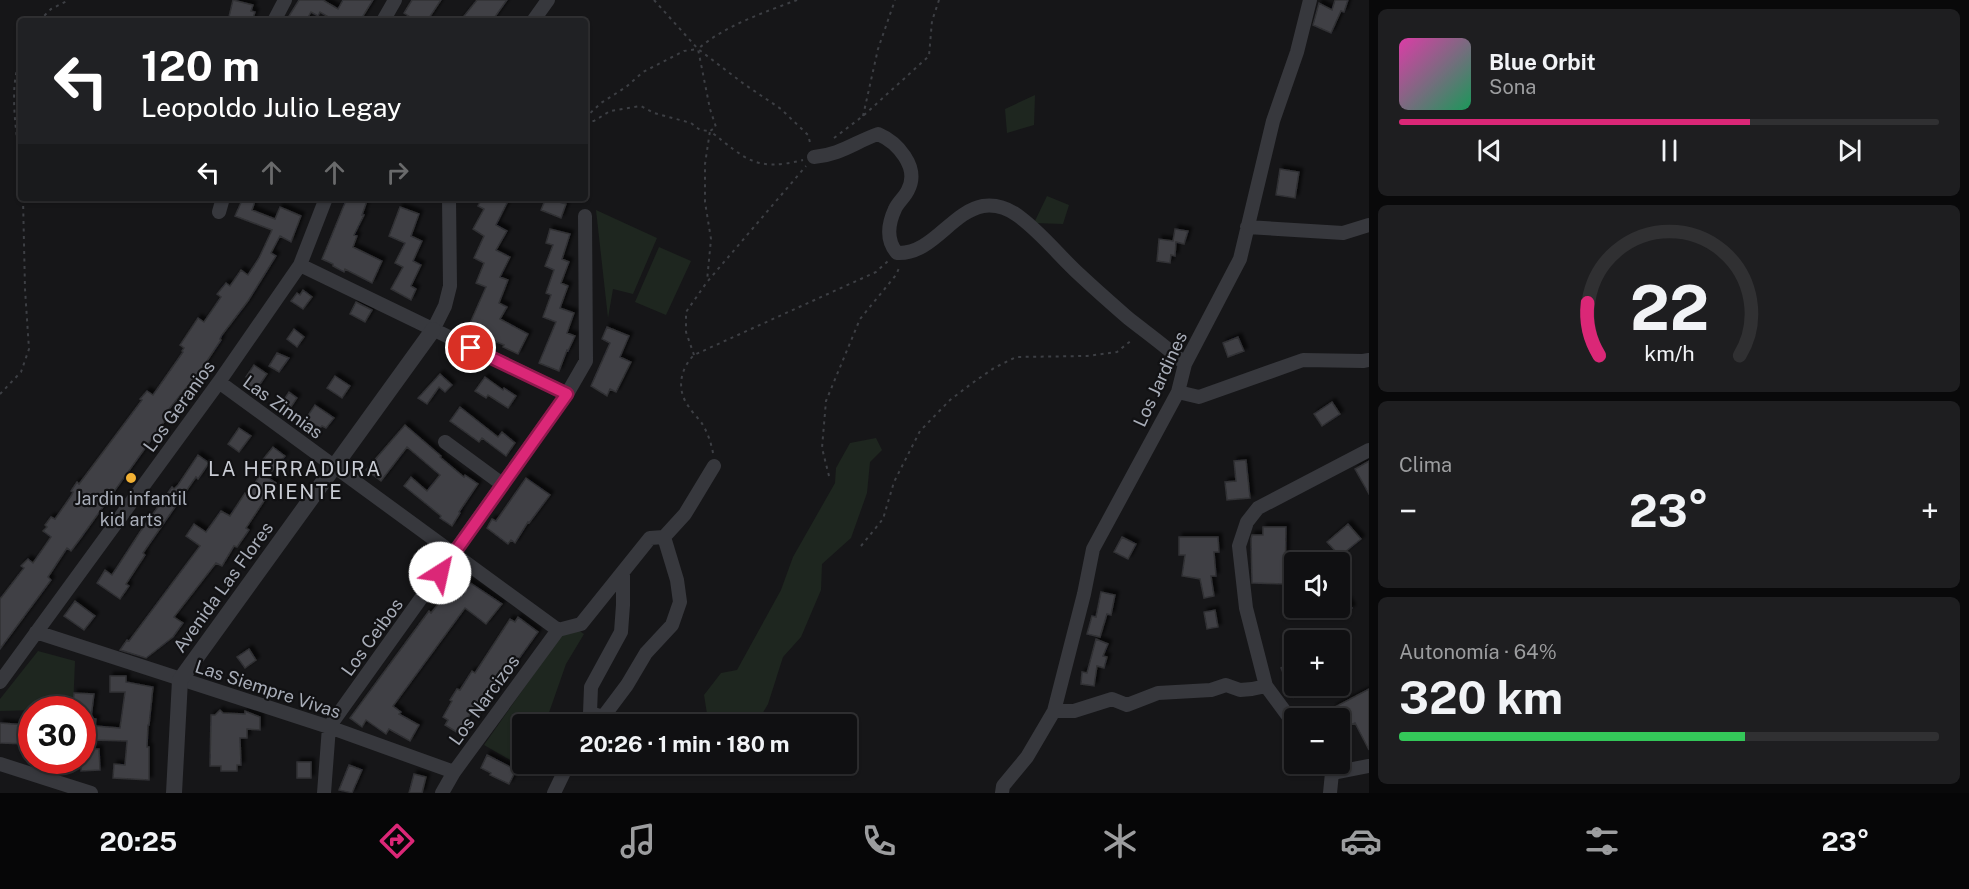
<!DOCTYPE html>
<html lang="es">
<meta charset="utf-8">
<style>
:root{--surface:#101012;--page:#1e1e20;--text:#f1f3f6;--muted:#9c9d9f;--line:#303032;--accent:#db2777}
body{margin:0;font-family:"Public Sans",sans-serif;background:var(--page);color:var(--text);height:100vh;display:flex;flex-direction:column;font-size:22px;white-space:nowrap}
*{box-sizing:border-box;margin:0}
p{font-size:20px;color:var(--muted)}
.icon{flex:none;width:33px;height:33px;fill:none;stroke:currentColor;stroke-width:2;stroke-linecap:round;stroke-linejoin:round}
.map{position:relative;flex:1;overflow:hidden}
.sheet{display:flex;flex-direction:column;gap:9px;padding:9px;background:#09090a;width:600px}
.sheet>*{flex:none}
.hud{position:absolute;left:18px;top:18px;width:570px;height:183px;border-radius:6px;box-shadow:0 2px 4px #0004,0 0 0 2px var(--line);background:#202124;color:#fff;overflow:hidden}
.buttons{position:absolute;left:1284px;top:552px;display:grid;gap:12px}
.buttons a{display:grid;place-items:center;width:66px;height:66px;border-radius:6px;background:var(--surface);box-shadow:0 2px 4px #0004,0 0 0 2px var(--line);font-size:30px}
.speed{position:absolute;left:18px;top:696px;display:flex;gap:12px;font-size:30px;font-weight:700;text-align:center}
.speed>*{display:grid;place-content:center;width:78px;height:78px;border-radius:50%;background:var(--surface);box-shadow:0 2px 4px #0004,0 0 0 2px var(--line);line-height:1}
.speed .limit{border:9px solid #d22;background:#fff;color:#111}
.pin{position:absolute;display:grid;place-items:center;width:51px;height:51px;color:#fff;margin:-26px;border:3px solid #fff;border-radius:50%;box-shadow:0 2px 6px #0007}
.me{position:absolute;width:66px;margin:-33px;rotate:35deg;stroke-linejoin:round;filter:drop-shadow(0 0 4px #0008)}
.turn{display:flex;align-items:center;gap:21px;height:126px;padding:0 24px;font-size:27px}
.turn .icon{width:78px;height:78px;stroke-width:2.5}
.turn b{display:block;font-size:42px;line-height:51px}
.lanes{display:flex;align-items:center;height:57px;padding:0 24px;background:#0003;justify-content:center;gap:30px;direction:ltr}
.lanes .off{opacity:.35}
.big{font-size:45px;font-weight:700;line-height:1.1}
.sheet .tile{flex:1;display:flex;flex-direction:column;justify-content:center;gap:9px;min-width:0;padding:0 21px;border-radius:9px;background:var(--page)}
.sheet .dial{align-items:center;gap:0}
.dial svg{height:156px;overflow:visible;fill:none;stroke:var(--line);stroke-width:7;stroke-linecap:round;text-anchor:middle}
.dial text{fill:var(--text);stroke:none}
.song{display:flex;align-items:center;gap:18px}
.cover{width:72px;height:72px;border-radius:9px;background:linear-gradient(135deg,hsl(320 70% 55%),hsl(150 70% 35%))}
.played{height:6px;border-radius:3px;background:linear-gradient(90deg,var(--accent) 65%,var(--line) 65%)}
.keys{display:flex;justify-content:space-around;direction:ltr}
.heat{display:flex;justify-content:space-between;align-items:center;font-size:33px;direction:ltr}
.charge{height:9px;border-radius:4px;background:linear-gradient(90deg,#34c759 64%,var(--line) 0)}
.trip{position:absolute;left:512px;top:714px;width:345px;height:60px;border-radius:6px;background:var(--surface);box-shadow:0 2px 4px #0004,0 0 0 2px var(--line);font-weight:700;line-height:60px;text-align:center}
.dock{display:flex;height:96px;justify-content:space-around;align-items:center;background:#060607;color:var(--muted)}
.dock .icon{width:42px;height:42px}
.dock .selected{color:var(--accent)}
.dock b{font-size:27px;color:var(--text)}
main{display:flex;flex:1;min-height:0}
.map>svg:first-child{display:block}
.green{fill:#1e261f}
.building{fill:#404145;stroke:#303034;stroke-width:1.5;filter:url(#shadow)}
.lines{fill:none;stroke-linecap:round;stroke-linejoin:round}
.path{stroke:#3d3f44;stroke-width:2;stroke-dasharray:3 4.5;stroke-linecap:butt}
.minor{stroke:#37383d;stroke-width:14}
.tertiary{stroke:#37383d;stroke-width:16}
.route-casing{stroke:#8e194d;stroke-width:15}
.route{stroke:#db2777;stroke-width:10}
.poi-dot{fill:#f2b134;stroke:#111113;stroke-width:2}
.labels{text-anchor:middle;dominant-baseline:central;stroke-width:4.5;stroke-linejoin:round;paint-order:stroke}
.street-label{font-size:18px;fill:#a8adb8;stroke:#111113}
.poi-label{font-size:18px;fill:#a8adb8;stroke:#111113}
.neighbourhood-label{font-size:20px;letter-spacing:1.5px;fill:#c9ccd4;stroke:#111113}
</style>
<main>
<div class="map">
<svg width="1369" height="793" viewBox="0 0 1369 793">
<defs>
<filter id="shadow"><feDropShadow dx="3.5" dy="-3.5" stdDeviation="1.5" flood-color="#0009"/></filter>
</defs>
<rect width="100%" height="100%" fill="#161618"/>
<path class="green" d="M1035,95L1034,125L1007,133L1005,109Z
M1047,196L1069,205L1063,224L1034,223Z
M596,210L657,238L633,294L613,289L608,318Z
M659,247L691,261L666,315L635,302Z
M876,438L882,450L870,462L867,493L851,538L822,564L821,590L801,637L783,657L768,704L761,716L739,724H714L708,720L704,695L721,673L737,670L781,590L793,557L835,483L836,468L850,443Z
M569,624L584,634L566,664L545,724H522V764H532L529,771L484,745Z
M38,651L75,661L73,709L0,711V699Z"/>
<path class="building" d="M233,0L253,5L251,11L255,12L252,21H228Z
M299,0H323L338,9L343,0H373L360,21H335L320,12L318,16L311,12L306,21H297L289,16Z
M412,0H441L427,21H407L410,17L404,13Z
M477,0H507L492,21H460Z
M1335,0H1348L1344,12L1341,11L1331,33L1313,25L1319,3L1332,10Z
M1280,169L1299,172L1295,198L1276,195Z
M243,198H256L252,210L275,219L280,207L301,216L291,242L280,236L271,253L276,256L248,301L222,335L220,339L221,340L203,367L170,408L167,414L169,415L80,539L71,551L67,548L48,577L51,580L0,649V599L24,568L21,566L28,559L33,563L51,537L43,531L47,527L45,525L51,517L55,519L71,496L73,492L71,491L77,482L79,484L142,400L140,399L147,391L153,395L183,352L182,351L184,348L180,345L198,318L204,322L221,297L217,294L226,283L230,286L241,270L248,275L259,258L272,230L235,216Z
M347,198H368L362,215H364L354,235L357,236L353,247L382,261L372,283L345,269L344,272L333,266V264L322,259Z
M482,198H498L507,203L496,225L507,231L496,250L510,257L500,277L508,280L499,303L507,307L500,319L528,334L518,354L503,347L504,345L467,330L486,287L476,283L484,263L474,258L484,236L473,229L484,209L478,206Z
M546,198L566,204L561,218L541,210Z
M400,207L419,214L411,236L422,241L413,261L421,265L411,286L416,289L411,300L391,289L403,267L395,263L405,243L389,236Z
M550,229L570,234L562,259L569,262L561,283L568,286L560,308L574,313L567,333L575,336L568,351L567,350L559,371L539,363L556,322L543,317L551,295L546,293L554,270L545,266L553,245L546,243Z
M1175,229L1188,231L1184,244L1176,242L1175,256L1171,255L1170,263L1157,261L1159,239L1173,241Z
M303,290L312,297L303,309L291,301L297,293L300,295Z
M356,302L372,310L365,322L350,314Z
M607,327L629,336L620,357L631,362L616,392L610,389L607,396L591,386L610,343L602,339Z
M294,329L304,337L297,347L287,339Z
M1238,337L1244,351L1228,357L1223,343Z
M277,353L289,358L279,372L269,366Z
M254,365L267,374L256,390L245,383L248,379L246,377Z
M440,374L452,385L445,392L439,387L427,404L418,398Z
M335,376L350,386L342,398L327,388Z
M485,377L503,390L504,388L516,396L508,408L488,395L486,398L475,391Z
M289,392L297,398L289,410L281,404Z
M1332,402L1340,414L1322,426L1314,414Z
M315,405L334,418L326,428L322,426L320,428L314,424L313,426L305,420Z
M460,407L498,437L502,432L515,443L506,456L482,438L479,442L450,421Z
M405,425L441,456L440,457L464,477L465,475L478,484L459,512L460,513L452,526L440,518L441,516L404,486L411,477L427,491L440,475L407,447L381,481L366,470Z
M239,428L251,436L239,452L228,444Z
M273,447L285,456L272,471L261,462Z
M198,455L209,463L198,479L196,477L143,553L145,555L126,584L129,586L120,599L97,583L105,570L112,575L140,532L172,487L174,489L178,485Z
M1246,460L1250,498L1227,500L1225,482L1236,481L1234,461Z
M1369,461V494L1355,469Z
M261,473L276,483L246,528L249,530L237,547L234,546L222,566L216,563L174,617L183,623L173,637L146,658L120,650L127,640L129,641L200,546L186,536L194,524L206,532L221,511L230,516L245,493L248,495Z
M526,478L550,495L529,523L528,522L515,543L511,540L508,544L487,528L492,519L496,521Z
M1348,524L1361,539L1340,556L1327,542Z
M1263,527H1286L1285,584L1252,583L1251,539L1252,535H1263Z
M1122,537L1136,544L1128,559L1114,552Z
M1179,537H1218L1219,552H1214L1216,576H1211L1214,596L1204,598L1200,579L1182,576L1185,555H1179Z
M460,576L502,604L486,624L465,608L393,706L401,712L399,714L419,725L410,741L389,729L386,734L366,720L362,727L350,718L429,611L431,613Z
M1340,589L1352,608L1333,619L1326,608H1340Z
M1101,592L1115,595L1111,615L1107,614L1100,637L1087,634L1092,616L1096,617Z
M75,601L95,616L84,630L64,616Z
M1215,610L1218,627L1207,629L1204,612Z
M518,617L538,632L477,717L471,713L458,733L445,725L448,720L443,717L452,701L450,700L457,689L460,690L472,671L475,673L510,619L515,622Z
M1096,639L1108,644L1103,656L1107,657L1104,668L1097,666L1094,686L1081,684L1082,672L1087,673Z
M249,649L256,660L245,668L237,657Z
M1291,664L1294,672V698L1281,668Z
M110,676H126V682L153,687L149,725H148L147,747H149V780L113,778L114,764L125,765L127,741L91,740L90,728L89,732H82V710L73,709L74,693L94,694L91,718L96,719L95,726L120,728L125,692H110Z
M1369,689V750L1355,723L1344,728L1333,708Z
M220,710L223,713L245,714V711L260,717V730L247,729V738H240L241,765H237V771H221V766H210L211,715H215Z
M0,723L28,725L27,744L0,743Z
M82,749H99L100,770L81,771Z
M487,755L516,770L509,784L490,775L491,773L481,768Z
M297,762H311V778H297Z
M349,765L362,770L352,793L339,790Z
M414,774L426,777L422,793H409Z"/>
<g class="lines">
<path class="path" d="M654,0L698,49L744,84L781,109L808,135L811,146
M797,0C765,12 724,26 698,49L710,109L716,127L710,131C746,159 755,172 803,160
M39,21L51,9L69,0
M21,58C7,89 18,139 21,171
M863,116L878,49L895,0
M585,118L601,103L626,87L643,72L684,51L698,49
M585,121H594L610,111L641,106L654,113L691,123L700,130L710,131L705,164V202L711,239L707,281
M834,138L863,116L929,56L932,21L939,0
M694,355L686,332V312L707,282L806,166
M0,394L21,372L29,349L25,289L23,198
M713,453C711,442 707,431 701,422C697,417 692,412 689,407C676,390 680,369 694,355L876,272L888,261
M829,476L822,448L826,401L860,319L896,275L900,266
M861,546L883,519L894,482L920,431L950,400L971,384L994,368L1016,357L1087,356L1117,352L1133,339"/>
<path class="minor" d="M274,21L285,0
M383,21L395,0
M533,21L548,0
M814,157C840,155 855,142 878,134C897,142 920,167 908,190C905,197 898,202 895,209C888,224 886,240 897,253C932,255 951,212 983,206C997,204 1007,208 1017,215C1041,232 1059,256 1080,275C1096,290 1112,304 1128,318C1147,333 1167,347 1185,364
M219,212L223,198
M1247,227L1343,233L1369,225
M300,265L567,394
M433,330L445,306L450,286L449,198
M219,382L558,630
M1178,392L1199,397L1303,360L1363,361L1369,360
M445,442L502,484
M664,537L685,514L714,466
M558,630L581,624L650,538L664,537L677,580L680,602L672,625L646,653L627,685L603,717L590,713L585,724
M36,632L329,727L454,772
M0,682L219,382L300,265L326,198
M1054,711H1074L1112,699L1127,705L1158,693L1211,690L1226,685L1240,690L1252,689L1266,686
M590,713L591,687L621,632L623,605V572
M1294,724L1266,686L1246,608L1239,546L1247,522L1258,508L1369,450
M0,764L91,793
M1324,764L1332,773L1330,793
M1332,773L1369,766
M324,793L329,727L567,394L586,361L585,216
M442,793L454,772L558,630
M554,793L568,764
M1002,793L1003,786L1027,757L1054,711L1084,594L1093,549L1178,392L1185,364L1240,259L1273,121L1297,52L1310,0"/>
<path class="tertiary" d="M174,793L180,680L433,330"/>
</g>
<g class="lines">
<g class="route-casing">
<path id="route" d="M440,573L567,394L471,348"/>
</g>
<use href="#route" class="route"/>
</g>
<circle class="poi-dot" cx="131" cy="478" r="6"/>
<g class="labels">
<g class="street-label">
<text transform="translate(1160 379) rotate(-65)">Los Jardines</text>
<text transform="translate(179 406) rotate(-54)">Los Geranios</text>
<text transform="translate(283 407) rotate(36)">Las Zinnias</text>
<text transform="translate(223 587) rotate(-54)">Avenida Las Flores</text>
<text transform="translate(372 637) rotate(-54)">Los Ceibos</text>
<text transform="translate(268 689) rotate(18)">Las Siempre Vivas</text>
<text transform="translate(484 700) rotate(-54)">Los Narcizos</text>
</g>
<g class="poi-label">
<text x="131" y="498">Jardin infantil<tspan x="131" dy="21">kid arts</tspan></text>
</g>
<g class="neighbourhood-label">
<text x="295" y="469">LA HERRADURA<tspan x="295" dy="23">ORIENTE</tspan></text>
</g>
</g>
</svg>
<div class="buttons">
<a><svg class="icon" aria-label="sound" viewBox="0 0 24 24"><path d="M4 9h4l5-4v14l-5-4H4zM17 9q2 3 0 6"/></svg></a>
<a>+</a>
<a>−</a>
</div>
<div class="speed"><div class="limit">30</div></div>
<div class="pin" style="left:471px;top:348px;background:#d93025"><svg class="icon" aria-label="arrive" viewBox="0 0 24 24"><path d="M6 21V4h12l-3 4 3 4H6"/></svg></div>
<svg class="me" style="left:440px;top:573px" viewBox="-20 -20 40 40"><circle r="19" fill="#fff"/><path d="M0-13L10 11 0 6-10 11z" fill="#db2777"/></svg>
<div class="trip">20:26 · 1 min · 180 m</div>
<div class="hud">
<div class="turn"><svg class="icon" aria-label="left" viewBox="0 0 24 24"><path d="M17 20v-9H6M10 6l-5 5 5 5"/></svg><div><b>120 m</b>Leopoldo Julio Legay</div></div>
<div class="lanes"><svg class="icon" aria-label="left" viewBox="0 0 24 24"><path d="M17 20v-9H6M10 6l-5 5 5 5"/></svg><svg class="icon off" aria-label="ahead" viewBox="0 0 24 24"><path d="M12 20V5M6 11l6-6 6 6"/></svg><svg class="icon off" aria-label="ahead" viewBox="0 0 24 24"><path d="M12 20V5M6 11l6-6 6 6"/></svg><svg class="icon off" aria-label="right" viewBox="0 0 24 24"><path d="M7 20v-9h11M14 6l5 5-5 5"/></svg></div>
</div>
</div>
<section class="sheet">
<div class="tile">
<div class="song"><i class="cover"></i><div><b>Blue Orbit</b><p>Sona</p></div></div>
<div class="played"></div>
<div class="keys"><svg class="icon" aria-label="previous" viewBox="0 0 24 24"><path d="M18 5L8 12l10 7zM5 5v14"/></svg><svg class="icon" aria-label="pause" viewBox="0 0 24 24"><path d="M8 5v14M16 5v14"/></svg><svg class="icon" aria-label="next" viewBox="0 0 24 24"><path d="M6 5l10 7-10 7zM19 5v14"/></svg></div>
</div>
<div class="tile dial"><svg viewBox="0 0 100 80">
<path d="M14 69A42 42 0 1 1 86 69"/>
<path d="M14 69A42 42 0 0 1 8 42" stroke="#db2777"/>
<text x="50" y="56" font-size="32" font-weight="700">22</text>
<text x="50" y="72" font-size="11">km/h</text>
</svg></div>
<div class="tile"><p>Clima</p>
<div class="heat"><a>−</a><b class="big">23°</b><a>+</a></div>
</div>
<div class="tile"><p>Autonomía · 64%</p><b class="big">320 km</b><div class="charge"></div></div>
</section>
</main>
<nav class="dock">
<b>20:25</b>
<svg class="icon selected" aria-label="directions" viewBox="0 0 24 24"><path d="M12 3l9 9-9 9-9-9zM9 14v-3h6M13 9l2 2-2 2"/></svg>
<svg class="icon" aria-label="music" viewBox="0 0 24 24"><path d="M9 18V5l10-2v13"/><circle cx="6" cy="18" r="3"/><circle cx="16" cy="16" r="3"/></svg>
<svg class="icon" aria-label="phone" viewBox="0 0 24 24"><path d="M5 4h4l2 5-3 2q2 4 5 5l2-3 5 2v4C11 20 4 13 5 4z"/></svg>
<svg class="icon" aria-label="climate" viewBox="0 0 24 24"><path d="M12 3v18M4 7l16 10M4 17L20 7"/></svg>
<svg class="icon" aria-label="car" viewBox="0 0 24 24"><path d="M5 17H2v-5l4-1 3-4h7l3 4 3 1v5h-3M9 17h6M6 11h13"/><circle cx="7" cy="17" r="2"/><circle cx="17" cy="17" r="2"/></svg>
<svg class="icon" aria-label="filters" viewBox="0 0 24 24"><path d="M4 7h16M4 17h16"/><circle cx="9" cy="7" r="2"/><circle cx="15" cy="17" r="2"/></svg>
<b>23°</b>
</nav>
